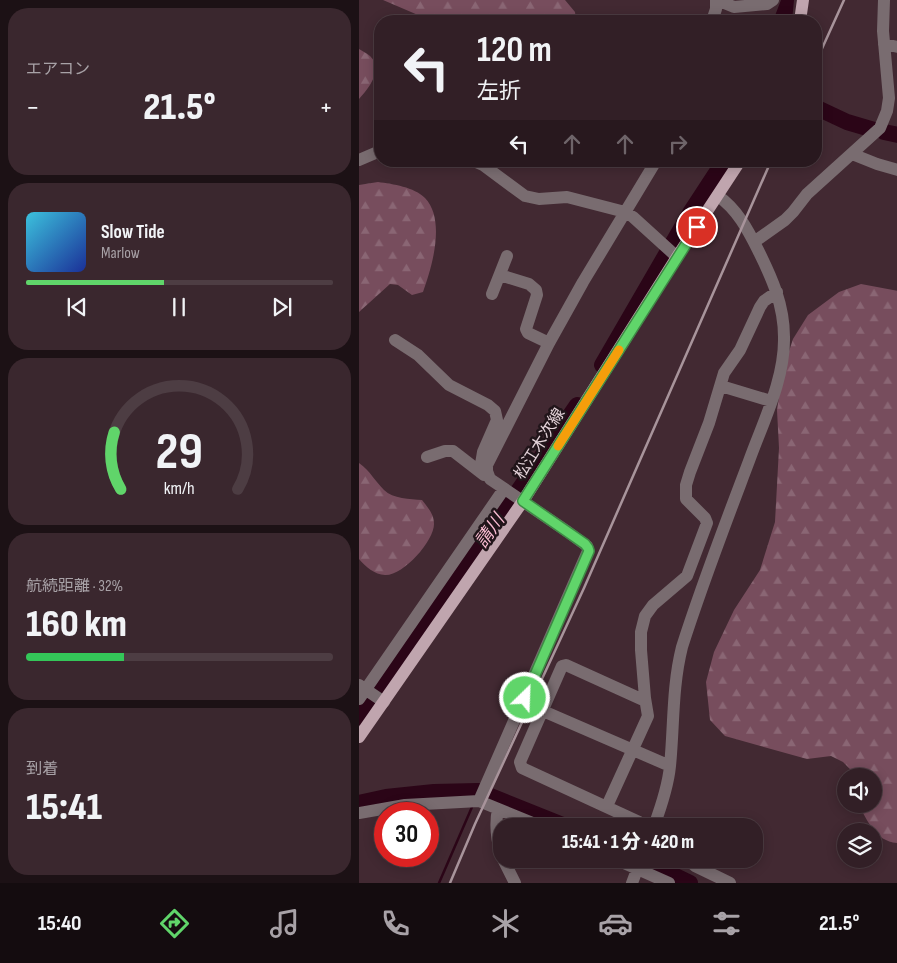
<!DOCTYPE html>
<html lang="ja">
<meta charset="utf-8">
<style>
:root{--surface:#321f26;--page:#3a272e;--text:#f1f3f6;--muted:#a8a2a7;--line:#4d3d43;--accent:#60d56a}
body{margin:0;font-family:"Sofia Sans Condensed","Noto Sans JP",sans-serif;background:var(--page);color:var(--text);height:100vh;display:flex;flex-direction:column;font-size:19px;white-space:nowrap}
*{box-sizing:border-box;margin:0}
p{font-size:16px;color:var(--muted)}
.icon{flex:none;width:28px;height:28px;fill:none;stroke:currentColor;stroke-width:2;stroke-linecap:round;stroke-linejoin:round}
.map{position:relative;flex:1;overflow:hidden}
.side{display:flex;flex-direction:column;gap:8px;padding:8px;background:#1c1115;width:359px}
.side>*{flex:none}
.hud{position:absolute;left:15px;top:15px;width:448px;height:152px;border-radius:20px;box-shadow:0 2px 12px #0003,0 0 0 1px var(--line);background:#321f26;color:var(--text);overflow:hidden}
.tools{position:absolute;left:478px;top:768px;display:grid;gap:10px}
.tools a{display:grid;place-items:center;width:45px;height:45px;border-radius:50%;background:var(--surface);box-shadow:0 2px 12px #0003,0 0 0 1px var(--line);font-size:25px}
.speed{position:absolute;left:15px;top:802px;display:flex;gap:10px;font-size:25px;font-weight:700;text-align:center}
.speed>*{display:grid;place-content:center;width:65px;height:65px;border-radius:50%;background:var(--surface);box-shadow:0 2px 12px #0003,0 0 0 1px var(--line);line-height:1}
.speed .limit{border:8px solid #d22;background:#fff;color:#111}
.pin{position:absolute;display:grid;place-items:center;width:42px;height:42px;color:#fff;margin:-21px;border:2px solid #fff;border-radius:50%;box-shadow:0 1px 5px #0007}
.me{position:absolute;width:55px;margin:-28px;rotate:24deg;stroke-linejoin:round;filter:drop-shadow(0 0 4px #0008)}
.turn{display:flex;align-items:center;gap:18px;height:105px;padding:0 20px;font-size:22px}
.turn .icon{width:65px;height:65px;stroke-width:2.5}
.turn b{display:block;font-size:35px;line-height:42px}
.lanes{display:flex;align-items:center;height:48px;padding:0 20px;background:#0003;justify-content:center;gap:25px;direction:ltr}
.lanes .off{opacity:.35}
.big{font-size:38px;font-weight:800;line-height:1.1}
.side .tile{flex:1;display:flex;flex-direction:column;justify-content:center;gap:8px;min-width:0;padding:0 18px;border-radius:20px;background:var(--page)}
.side .dial{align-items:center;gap:0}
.dial svg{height:130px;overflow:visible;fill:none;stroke:var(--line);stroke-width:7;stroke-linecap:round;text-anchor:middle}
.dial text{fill:var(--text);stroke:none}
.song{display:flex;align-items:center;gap:15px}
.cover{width:60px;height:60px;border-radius:8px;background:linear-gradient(135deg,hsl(190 70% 55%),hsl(230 70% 35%))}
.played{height:5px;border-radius:2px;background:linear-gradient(90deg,var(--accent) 45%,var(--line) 45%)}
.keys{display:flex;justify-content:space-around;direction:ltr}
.heat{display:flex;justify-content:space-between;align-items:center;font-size:28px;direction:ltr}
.charge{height:8px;border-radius:4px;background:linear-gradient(90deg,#34c759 32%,var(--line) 0)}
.trip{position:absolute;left:134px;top:818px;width:270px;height:50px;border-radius:20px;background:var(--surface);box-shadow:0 2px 12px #0003,0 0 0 1px var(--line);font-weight:800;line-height:50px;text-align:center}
.menu{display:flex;height:80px;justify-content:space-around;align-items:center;background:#140c0f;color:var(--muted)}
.menu .icon{width:35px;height:35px}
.menu .current{color:var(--accent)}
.menu b{font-size:22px;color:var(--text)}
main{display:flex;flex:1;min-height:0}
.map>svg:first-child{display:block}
.forest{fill:url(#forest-firs)}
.water{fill:#2b0517}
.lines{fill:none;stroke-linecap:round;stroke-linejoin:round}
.stream{stroke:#2b0517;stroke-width:2.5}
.river{stroke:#2b0517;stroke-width:16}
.minor{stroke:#796c70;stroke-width:12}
.major{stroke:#c0a5ae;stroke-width:12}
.rail{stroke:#a8949b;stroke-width:2.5}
.route-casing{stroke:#3e8a45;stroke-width:12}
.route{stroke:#60d56a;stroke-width:9}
.slow{stroke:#f59e0b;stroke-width:9}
.labels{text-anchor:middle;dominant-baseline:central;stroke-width:5;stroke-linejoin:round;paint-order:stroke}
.street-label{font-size:16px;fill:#e4d3d9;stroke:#21151a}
.water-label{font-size:18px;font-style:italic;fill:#fabcd2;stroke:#21151a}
</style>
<main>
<section class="side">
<div class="tile"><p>エアコン</p>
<div class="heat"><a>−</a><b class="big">21.5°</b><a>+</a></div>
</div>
<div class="tile">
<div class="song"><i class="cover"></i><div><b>Slow Tide</b><p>Marlow</p></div></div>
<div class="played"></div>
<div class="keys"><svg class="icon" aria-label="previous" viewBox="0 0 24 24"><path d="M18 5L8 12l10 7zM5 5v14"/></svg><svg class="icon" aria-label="pause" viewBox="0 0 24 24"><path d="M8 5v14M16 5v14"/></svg><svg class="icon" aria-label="next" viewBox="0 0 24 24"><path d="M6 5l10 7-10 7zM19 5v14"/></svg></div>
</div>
<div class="tile dial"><svg viewBox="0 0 100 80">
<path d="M14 69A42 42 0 1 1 86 69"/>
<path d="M14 69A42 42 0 0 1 10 34" stroke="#60d56a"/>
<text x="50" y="56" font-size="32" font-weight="700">29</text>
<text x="50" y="72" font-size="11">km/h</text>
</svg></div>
<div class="tile"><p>航続距離 · 32%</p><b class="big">160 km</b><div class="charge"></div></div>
<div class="tile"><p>到着</p><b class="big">15:41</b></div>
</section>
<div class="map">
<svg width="539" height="883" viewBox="0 0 539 883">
<defs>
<pattern id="forest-firs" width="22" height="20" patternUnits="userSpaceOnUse" patternTransform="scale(1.25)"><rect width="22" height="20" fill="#774d5d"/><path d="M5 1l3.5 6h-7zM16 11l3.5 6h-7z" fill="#8a6674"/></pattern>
</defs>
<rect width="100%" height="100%" fill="#422932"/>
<path class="forest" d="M24,0H206L216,12L217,21H73Z
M0,49C3,51 8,53 11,56C25,69 10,88 0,99Z
M19,182C34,184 55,187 66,198C87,220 73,267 64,292L53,295L39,285L31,284L0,312V185Z
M502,284L539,291L538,843C516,841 509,821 499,804H514V776H492L491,769L484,762L472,756L448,759L366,736L351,720L347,682L355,652L375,610L401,570L416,522L420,448L418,410L424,370L434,339L449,315L480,292Z
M0,463C12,472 15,480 25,490C34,499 51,499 63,500C69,508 75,514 75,524C75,541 44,576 26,575C16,575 6,566 0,559Z"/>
<path class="water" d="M422,0H435L433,21H414Z
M359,161H371L346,199L337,193Z"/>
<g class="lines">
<path class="stream" d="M80,883L113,807"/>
<path class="river" d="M456,107L488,122L515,130
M525,132L539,135
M243,365L331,213L365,161
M0,717L76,612L218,405
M0,803L27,797L75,792L119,791L206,826
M281,859L331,883"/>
<path class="minor" d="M358,0L375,7L408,4L414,0
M353,21L357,9V0
M525,44L539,47
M493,154L518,164L539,170
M0,160L21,151
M115,161L124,165L166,196L180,199L208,197L266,212L274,217L318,257
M395,242L426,220L434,212L448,194L521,128L528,111L530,98L524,31L525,0
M141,275L170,284L177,290L178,295L167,329L169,333L190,343
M133,294L148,256
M36,340L59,355L90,385L129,405L136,411L138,420L124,452L121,470
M362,386L412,401
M68,457L86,451H94L125,475
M0,685L25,702
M0,699L145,489
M184,711L311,766
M120,801L229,551L228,546L209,532L131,479L128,471V465L190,343L224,282L297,161
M248,806L289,716L286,698L282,650V632L286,616L294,605L328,576L348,523L346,518L327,499V485L331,472L350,423L365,373L381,350L401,307L405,301L418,292
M139,809C136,823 138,841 142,855
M0,813L46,805L120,801L181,826
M280,822L163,768L161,762L203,666L207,665L282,699L286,698
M295,826C302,807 309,787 311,766C315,726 313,687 323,647C343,584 367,522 390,461C404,422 426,379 425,337C425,305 413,278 399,250C389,230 378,209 359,196
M144,859L156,883
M256,859L310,883
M328,859L336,866L371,883
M273,883L282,859"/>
<path class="major" d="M441,21L444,0
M0,737L164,501L318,257L381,161"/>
<path class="rail" d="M456,64L485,0
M91,883L116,824L225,588L412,161"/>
</g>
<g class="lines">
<g class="route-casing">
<path id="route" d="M166,698L230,551L229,548L226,544L164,501L338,227"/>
</g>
<use href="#route" class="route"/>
<path class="slow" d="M199,446L260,350"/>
</g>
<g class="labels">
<g class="street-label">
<text transform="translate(181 444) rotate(-58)">松江木次線</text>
</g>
<g class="water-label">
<text transform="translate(131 531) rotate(-55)">請川</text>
</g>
</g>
</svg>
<div class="tools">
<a><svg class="icon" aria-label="sound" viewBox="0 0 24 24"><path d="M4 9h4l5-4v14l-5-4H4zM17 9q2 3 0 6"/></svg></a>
<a><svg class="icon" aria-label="layers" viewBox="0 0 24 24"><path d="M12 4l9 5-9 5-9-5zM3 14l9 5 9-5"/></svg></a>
</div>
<div class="speed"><div class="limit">30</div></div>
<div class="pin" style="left:338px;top:227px;background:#d93025"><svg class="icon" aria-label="arrive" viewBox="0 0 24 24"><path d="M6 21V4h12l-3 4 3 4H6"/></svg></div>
<svg class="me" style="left:166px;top:698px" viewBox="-20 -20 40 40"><circle r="17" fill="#60d56a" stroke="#fff" stroke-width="3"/><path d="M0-11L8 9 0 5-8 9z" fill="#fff"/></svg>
<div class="trip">15:41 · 1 分 · 420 m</div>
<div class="hud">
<div class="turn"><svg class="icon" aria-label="left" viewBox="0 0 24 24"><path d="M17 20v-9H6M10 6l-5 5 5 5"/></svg><div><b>120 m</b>左折</div></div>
<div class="lanes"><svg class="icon" aria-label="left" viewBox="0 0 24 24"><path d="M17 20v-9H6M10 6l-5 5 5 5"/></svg><svg class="icon off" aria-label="ahead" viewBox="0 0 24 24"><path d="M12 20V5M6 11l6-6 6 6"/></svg><svg class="icon off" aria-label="ahead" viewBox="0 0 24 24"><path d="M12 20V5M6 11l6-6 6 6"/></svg><svg class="icon off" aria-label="right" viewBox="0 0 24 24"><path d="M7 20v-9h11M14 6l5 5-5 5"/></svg></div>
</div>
</div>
</main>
<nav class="menu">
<b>15:40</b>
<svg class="icon current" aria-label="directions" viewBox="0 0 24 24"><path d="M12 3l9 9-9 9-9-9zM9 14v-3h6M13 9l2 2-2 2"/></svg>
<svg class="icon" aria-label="music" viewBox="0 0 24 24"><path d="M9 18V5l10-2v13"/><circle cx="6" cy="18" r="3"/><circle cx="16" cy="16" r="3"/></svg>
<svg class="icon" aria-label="phone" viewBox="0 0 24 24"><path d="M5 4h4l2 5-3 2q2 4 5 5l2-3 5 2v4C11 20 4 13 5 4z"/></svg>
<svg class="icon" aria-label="climate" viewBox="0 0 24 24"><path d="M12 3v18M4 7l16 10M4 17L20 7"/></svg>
<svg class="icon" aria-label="car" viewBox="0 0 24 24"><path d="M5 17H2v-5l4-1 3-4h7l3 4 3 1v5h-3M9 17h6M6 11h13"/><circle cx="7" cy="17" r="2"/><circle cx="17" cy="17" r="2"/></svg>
<svg class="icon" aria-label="filters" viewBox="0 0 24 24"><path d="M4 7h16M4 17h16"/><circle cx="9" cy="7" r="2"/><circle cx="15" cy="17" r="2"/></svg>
<b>21.5°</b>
</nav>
